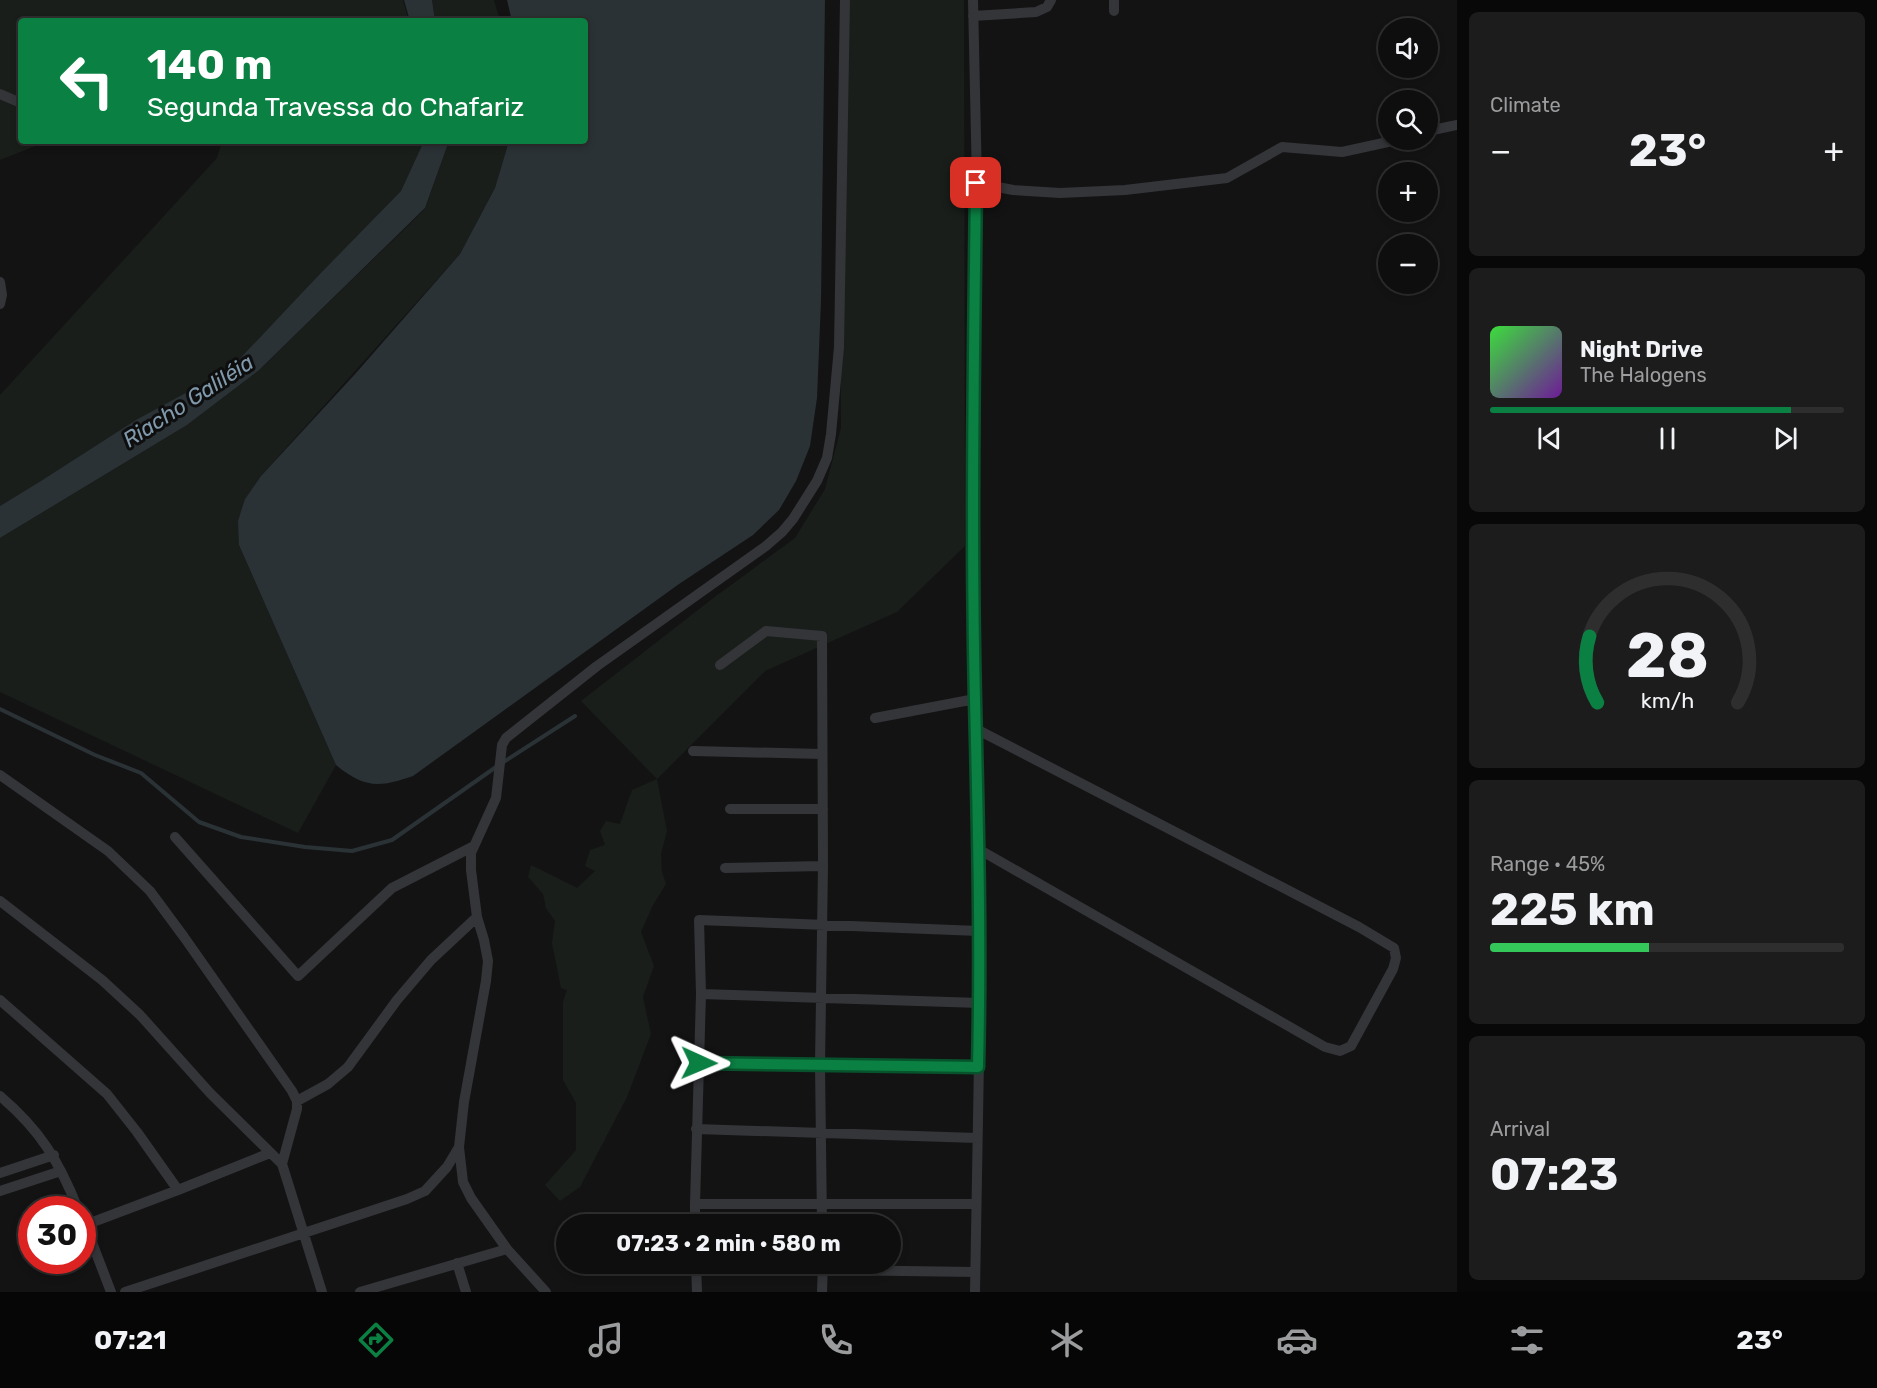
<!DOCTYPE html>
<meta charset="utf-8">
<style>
:root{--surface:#0e0e0f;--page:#1c1c1d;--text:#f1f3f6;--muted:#9b9c9e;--line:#2e2e2f;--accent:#0b8043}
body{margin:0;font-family:Rubik,sans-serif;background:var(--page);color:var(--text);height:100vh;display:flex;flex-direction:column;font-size:22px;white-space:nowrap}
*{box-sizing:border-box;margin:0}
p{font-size:20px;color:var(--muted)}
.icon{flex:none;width:33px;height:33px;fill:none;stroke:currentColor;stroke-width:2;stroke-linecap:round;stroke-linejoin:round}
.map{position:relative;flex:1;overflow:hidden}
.side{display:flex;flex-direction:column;gap:12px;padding:12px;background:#080808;width:420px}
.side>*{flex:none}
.banner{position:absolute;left:18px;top:18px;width:570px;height:126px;border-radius:6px;box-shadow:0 3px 9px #0003,0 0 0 2px var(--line);background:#0b8043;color:#fff;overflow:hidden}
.controls{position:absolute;left:1378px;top:18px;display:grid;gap:12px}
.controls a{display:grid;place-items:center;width:60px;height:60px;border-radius:50%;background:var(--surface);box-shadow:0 3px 9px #0003,0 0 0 2px var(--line);font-size:30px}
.speed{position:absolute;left:18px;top:1196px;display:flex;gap:12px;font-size:30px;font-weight:700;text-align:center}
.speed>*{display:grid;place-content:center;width:78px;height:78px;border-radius:50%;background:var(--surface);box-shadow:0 3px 9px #0003,0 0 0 2px var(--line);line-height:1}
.speed .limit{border:9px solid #d22;background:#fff;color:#111}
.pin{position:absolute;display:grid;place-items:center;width:51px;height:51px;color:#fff;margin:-26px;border-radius:12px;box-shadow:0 3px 9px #0006}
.me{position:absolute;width:66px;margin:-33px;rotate:91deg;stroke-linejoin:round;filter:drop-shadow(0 0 4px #0008)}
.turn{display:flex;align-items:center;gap:21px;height:126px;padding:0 30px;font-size:27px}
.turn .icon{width:78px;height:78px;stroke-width:2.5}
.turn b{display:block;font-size:42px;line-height:51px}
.big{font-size:45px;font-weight:700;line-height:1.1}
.side .card{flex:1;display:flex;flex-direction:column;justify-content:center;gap:9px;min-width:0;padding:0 21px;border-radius:9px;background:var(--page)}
.side .dial{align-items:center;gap:0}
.dial svg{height:156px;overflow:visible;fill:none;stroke:var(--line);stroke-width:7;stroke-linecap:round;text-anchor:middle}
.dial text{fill:var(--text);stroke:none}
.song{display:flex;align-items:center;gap:18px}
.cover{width:72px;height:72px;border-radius:9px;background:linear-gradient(135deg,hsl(120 70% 55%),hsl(280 70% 35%))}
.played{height:6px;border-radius:3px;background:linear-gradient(90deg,var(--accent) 85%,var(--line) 85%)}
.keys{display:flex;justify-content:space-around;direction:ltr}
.heat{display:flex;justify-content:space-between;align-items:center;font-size:33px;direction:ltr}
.charge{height:9px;border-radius:4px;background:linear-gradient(90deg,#34c759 45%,var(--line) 0)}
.trip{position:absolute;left:556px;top:1214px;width:345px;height:60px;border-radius:30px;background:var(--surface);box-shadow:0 3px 9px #0003,0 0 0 2px var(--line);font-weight:700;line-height:60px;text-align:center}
.dock{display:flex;height:96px;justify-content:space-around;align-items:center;background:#060606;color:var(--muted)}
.dock .icon{width:42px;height:42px}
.dock .selected{color:var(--accent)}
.dock b{font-size:27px;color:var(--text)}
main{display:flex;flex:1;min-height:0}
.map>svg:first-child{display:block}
.green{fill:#191e1a}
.water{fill:#2a3236}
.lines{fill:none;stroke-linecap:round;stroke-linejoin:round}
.stream{stroke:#2a3236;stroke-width:4}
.minor{stroke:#343539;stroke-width:10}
.route-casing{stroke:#07532c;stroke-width:15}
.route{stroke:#0b8043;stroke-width:10}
.labels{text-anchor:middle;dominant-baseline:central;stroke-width:6;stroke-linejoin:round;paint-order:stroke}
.water-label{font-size:22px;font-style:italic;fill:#8099ab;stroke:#0e0e0f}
</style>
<main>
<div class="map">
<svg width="1457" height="1292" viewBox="0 0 1457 1292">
<rect width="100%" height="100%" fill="#131314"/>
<path class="green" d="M0,0H403L409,21H21V141H48L0,160Z
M432,0H494L500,21H435Z
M843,0H964L965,546L897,612L765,671L657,779L667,831L661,854L662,872L666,884L652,907L641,932L654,966L643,997L651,1034L627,1097L580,1187L560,1201L545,1185L576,1150V1103L563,1080V1002L567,990L561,988L552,943L555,921L546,908L543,894L528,877L531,865L577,888L595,871L585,866L590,850L605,845L600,831L606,821L620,824L632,790L657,779L581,701L712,599L795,538L825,489L841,428L840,277Z
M222,141H424L401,191L230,369L0,506V395L217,158Z
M449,141H509L495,188L460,254L261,476L245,499L239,545L336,765L298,833L0,692V538L187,425L258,371L425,209Z"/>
<path class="water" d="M404,0H432L435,21H410Z
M507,0H825L821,301L817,398L810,446L796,481L779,510L753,535L679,584L413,776C379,788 364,788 336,765L239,545L238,521L245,499L261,476L356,373L460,254L495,188L509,141H585V21H512Z
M424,141H449L425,208L258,371L187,425L0,538V506L41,481L136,420L230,369L319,275L401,191Z"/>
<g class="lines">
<path class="stream" d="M0,709L95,755L141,773L199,822L241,837L305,847L352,851L392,840L496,767
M502,763L575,716"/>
<path class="minor" d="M973,0L977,183L973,465L975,699L980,850V1003L975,1292
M1114,11V0
M973,16L1036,12L1047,7L1051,0
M0,94L21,103
M1428,131L1457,125
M977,183L1013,190L1060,193L1125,190L1227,178L1282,147L1342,152L1397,140
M0,282L2,295L0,304
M720,665L766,631L822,636L823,866L820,1065L822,1224
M875,718L975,699
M976,729L1359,927L1394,948L1396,958L1393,969L1351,1046L1340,1051L1325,1047L980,850
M693,751L822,754
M0,775L108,851L150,891L184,937L292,1091L297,1101V1109L282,1164L322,1292
M730,809H823
M175,837L298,976L392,888L474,846
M725,868L823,866
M0,901L102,980L140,1015L210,1093L282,1164
M701,994L980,1003
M0,1000L107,1094L137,1132L178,1190L270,1153
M699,1063L978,1067
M0,1096C40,1130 59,1161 78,1209
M297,1101L328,1084L348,1067L397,1000L431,960L477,917
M696,1129L977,1138
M0,1173L54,1155
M0,1191L61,1171
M695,1204V1224
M976,1204H695L701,994L699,920L979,931
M83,1219L111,1292
M85,1225L178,1190
M457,1263L466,1292
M696,1263L697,1292
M696,1268L975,1272
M125,1292L407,1199L425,1191L447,1167L459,1147
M360,1292L507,1249
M546,1292L507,1249L471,1198L463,1182L459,1147L464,1102L486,981L488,961L484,940L477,917L471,870V853L496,798L502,745L506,738L597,666L766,546L782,532L793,519L817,481L827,458L831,434L839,347L845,0
M822,1292L823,1263"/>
</g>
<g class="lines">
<g class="route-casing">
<path id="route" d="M699,1063L978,1067C981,944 978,822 975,700C971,527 974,355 976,183"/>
</g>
<use href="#route" class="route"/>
</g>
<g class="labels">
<g class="water-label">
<text transform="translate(188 401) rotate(-33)">Riacho Galiléia</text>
</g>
</g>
</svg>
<div class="controls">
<a><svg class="icon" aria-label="sound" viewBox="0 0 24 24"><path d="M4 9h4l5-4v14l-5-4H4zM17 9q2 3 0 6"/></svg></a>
<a><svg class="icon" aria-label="search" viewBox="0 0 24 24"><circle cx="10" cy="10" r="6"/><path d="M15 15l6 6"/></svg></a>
<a>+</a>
<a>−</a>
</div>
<div class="speed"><div class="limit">30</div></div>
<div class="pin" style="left:976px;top:183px;background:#d93025"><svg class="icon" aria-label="arrive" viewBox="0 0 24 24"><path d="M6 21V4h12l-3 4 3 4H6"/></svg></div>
<svg class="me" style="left:699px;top:1063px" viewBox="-20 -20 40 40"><path d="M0-17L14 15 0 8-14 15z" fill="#0b8043" stroke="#fff" stroke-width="4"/></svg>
<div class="trip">07:23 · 2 min · 580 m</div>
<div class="banner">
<div class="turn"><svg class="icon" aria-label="left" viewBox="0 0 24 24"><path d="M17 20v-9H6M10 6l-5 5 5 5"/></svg><div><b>140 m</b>Segunda Travessa do Chafariz</div></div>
</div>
</div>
<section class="side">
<div class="card"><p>Climate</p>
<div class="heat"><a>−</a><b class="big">23°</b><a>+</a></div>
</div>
<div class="card">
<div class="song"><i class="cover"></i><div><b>Night Drive</b><p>The Halogens</p></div></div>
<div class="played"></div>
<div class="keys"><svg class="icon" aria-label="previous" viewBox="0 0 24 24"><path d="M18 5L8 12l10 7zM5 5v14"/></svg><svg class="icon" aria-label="pause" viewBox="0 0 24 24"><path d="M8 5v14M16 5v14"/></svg><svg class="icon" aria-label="next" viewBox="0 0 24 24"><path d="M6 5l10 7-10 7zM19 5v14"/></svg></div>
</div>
<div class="card dial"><svg viewBox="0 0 100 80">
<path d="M14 69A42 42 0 1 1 86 69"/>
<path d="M14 69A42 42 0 0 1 10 35" stroke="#0b8043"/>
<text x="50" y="56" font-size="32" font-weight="700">28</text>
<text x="50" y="72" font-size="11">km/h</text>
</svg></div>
<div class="card"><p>Range · 45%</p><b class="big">225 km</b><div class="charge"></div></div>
<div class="card"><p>Arrival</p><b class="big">07:23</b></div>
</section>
</main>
<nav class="dock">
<b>07:21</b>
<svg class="icon selected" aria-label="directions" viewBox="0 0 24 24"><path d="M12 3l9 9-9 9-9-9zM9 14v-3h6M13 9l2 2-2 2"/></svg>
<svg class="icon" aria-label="music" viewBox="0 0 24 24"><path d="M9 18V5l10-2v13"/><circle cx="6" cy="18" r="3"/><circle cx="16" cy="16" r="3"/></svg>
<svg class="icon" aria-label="phone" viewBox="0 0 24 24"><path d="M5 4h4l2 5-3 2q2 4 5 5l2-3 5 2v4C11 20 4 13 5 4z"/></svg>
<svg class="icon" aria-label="climate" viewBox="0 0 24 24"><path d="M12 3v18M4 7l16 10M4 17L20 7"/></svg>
<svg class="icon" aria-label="car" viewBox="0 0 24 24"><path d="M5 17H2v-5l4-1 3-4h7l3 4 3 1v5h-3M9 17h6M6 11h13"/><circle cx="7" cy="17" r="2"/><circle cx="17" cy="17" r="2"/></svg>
<svg class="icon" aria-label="filters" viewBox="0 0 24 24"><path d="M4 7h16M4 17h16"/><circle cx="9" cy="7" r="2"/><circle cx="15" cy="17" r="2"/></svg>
<b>23°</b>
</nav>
